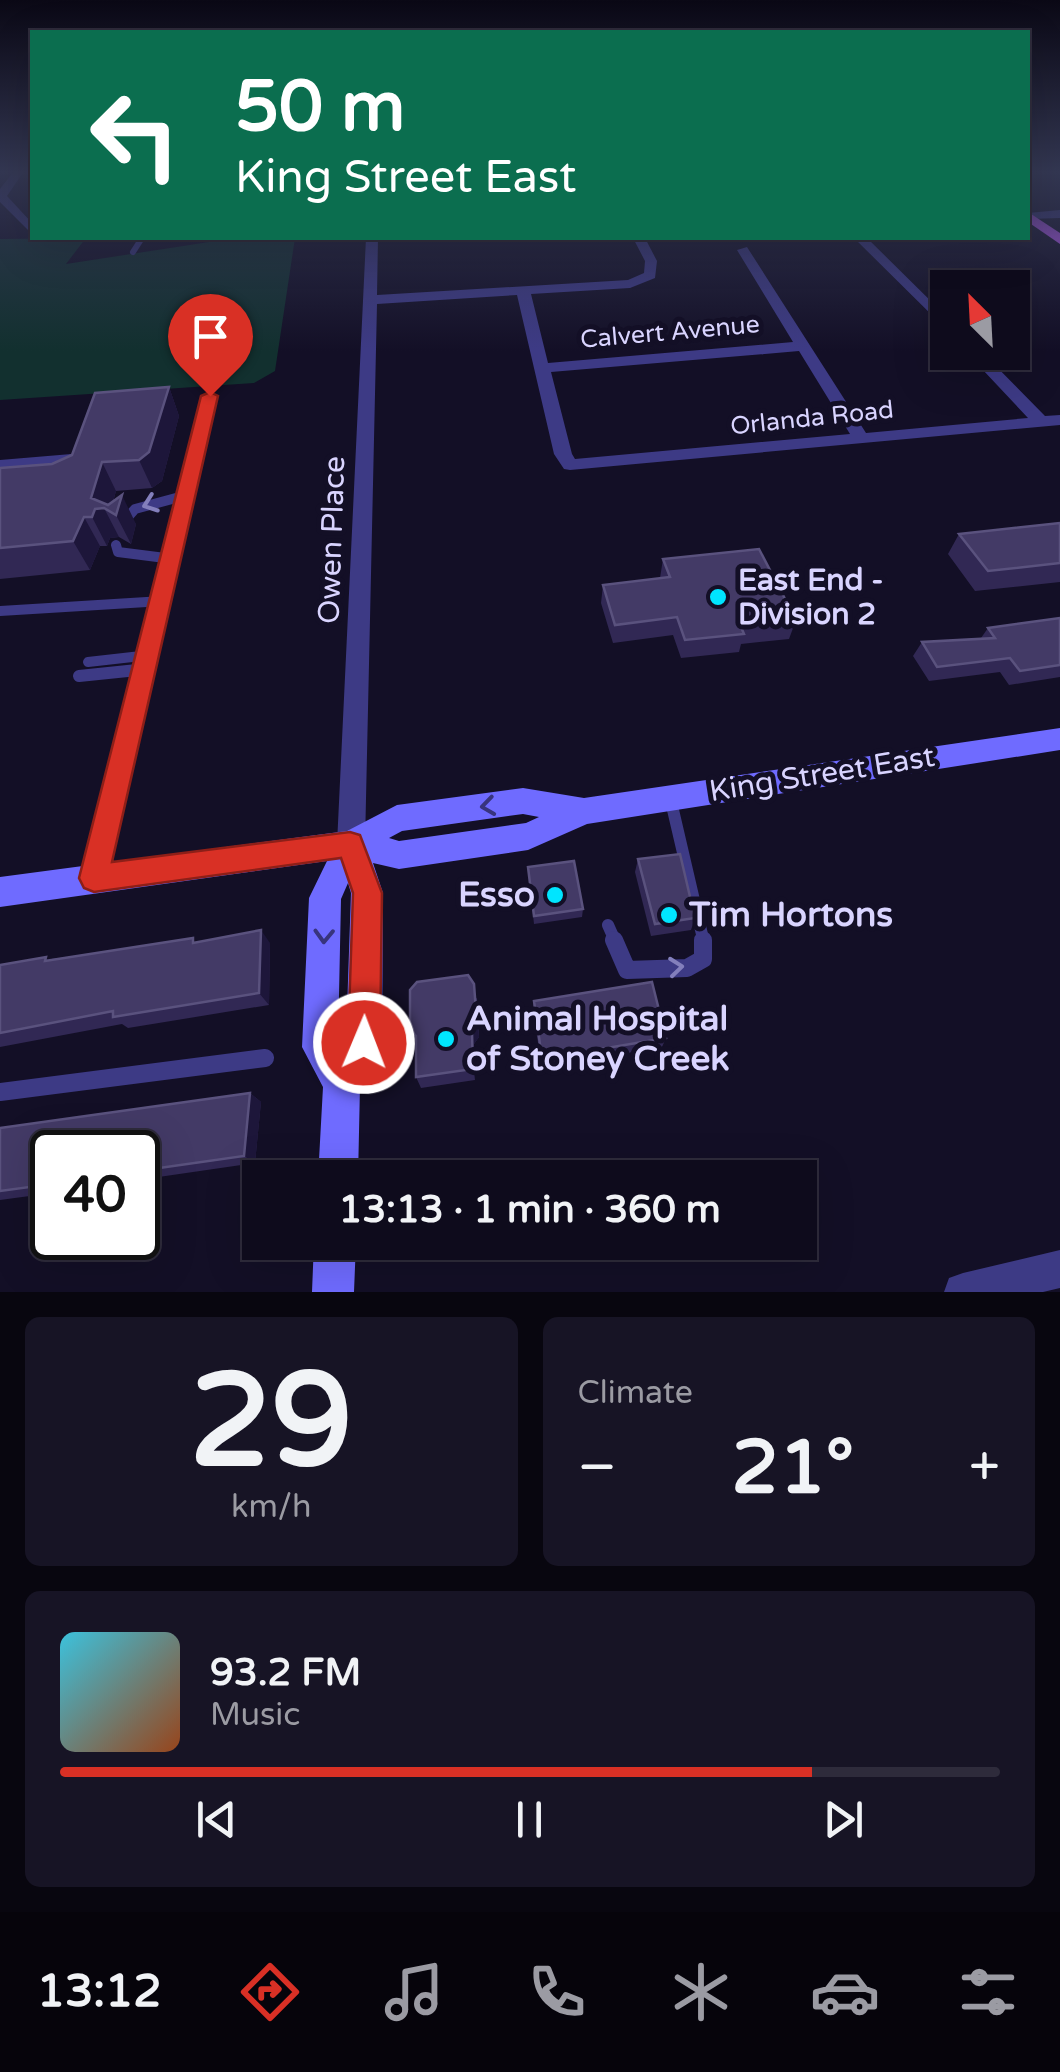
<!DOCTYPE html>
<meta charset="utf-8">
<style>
:root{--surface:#0e0b1c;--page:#171425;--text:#f1f3f6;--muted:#9b9ba3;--line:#2e2b3b;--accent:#d93025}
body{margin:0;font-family:"Varela Round",sans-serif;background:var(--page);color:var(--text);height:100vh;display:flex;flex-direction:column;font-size:38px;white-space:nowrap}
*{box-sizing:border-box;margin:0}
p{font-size:32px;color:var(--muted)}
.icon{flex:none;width:55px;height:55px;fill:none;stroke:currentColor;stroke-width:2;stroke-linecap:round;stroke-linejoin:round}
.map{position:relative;height:1292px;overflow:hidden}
.sheet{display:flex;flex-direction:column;gap:25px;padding:25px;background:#08060f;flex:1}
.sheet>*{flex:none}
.guide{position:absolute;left:30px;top:30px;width:1000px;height:210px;border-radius:0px;box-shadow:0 10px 40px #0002,0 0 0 2px var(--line);background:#0b6e4f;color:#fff;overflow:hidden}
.needle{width:65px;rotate:336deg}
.buttons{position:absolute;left:930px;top:270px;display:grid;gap:20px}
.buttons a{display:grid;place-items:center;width:100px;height:100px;border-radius:0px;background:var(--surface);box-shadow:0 10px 40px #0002,0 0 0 2px var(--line);font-size:50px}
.speed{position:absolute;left:30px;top:1130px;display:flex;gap:20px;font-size:50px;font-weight:700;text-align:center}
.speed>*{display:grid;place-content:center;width:130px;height:130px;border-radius:50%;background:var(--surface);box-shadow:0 10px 40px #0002,0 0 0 2px var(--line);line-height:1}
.speed .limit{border:5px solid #111;border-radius:15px;background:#fff;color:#111}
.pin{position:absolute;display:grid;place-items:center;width:85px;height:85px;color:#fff;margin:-102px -42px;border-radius:50% 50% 50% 0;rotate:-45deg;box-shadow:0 0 10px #0007}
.pin .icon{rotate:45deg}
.me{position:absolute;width:110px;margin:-55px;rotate:1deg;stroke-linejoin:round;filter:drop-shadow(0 0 8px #0008)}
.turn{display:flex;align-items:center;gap:35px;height:210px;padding:0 40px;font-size:45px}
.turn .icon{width:130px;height:130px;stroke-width:2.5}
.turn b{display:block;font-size:70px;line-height:85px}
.big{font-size:75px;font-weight:800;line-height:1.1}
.sheet .tile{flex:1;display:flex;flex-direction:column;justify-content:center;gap:15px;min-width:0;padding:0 35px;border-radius:15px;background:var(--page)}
.sheet .dial{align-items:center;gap:0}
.dial b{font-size:130px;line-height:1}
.song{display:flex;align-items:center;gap:30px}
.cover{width:120px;height:120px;border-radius:15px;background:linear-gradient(135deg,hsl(190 70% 55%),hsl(20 70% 35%))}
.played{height:10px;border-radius:5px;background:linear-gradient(90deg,var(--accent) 80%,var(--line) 80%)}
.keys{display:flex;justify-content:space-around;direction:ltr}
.heat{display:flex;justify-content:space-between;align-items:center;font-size:55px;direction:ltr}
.sheet .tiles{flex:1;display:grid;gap:25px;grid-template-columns:1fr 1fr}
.tile:last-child{grid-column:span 2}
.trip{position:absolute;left:242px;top:1160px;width:575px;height:100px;border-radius:0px;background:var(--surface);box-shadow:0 10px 40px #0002,0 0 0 2px var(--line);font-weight:800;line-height:100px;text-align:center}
.tab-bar{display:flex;height:160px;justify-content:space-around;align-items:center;background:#06040b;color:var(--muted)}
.tab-bar .icon{width:70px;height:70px}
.tab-bar .selected{color:var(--accent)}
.tab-bar b{font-size:45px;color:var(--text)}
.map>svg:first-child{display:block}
.green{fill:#12302f}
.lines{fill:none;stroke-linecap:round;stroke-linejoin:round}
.lane-far4{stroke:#3d3a85;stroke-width:6}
.lane-far3{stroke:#3d3a85;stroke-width:8}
.lane-far2{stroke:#3d3a85;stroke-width:10}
.lane-far1{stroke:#3d3a85;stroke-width:12}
.lane{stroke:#3d3a85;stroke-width:18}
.street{fill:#3d3a85;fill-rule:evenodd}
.secondary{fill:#6f6bff;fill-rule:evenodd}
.primary{fill:#c25bff;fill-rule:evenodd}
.wall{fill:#312854}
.shaded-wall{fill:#1d163a}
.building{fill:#433a66;stroke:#5a527e;stroke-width:2.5}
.oneway{stroke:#837fbc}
.oneway2{stroke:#38347d}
.route{fill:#d93025;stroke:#8d1f18;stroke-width:2.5}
.poi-dot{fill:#00e5ff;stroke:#130f26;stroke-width:4}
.labels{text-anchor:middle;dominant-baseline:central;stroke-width:10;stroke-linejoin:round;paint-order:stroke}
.far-street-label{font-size:25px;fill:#d9d4ff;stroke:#130f26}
.street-label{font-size:30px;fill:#d9d4ff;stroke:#130f26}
.poi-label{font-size:30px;font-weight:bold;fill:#d9d4ff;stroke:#130f26;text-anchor:start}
.near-poi-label{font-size:35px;font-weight:bold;fill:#d9d4ff;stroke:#130f26;text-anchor:start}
</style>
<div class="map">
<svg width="1060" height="1292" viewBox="0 0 1060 1292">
<rect width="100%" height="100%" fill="#130f26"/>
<path class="green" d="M86,238L66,264L235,238H295L275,371L254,383L0,400V239Z"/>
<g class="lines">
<path class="lane-far4" d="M133,252L142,238"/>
<path class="lane-far3" d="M48,461L72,459
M195,461L210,397"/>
<path class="lane-far2" d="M0,465L72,459
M121,525L135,509L187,495
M116,545L118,552L173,559
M0,611L163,601
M88,662L150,655
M125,671L147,669
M144,671L195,458"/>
<path class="lane-far1" d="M79,676L147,669
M670,797L704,943
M94,878L144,669
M608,925L616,943"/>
<path class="lane" d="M614,940L627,970L687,968L703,959V940
M0,1092L265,1058"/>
<path class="street" d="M14,171H24L7,196L32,223V234L0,202V189Z
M1060,210V218L1028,219V213Z
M366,238H378L377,295L628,280L644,273L645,261L633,238H645L657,261L655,278L630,288L531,294L548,363L793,342L737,250L747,247L866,433L1028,418L966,352H982L1045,416L1060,415V425L570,470L564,469L554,454L517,295L377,304L365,844L361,853L351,857L341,853L337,844ZM799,351L850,434L575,459L572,454L551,372Z
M854,238H867L948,318V331Z
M1060,1250V1288L1043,1292H944L949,1278L963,1273Z"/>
<path class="secondary" d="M1060,728V750L587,824L528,850L399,869L373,863L383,893L382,1043L360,1086L358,1178H318L323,1087L302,1047L309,898L327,861L0,907V877L347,831L397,805L523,788L584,798ZM523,814L539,817L526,823L399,841L389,838L402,831ZM348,883L351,893L346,1039L341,1048L338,1043L341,899Z
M314,1242H356L354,1292H312Z"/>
<path class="primary" d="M1028,212L1060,233V244L1028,222Z"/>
</g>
<path class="wall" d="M169,387L179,416L162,481L152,488L116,491L113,502L136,524L131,544L119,537L110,538L107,546H100L90,570L0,579V468L52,464L72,455Z
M1060,523V582L975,591L948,554L959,534Z
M663,559L796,620L789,639L741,644L739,652L681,658L673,635L613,643L601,603L603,585L660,578Z
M1060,618V677L1009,685L1000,672L929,681L913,656L922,642L981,638L988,628Z
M638,859L695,918L691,930L651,936L635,872Z
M528,867L583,909L582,917L534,924Z
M197,942L270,943L269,1005L128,1028L122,1024L0,1047V965Z
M477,998L479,1037L474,1044L475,1080L421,1088L416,1077V1043L410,1029Z
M534,1001L666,1038L662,1047L542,1068L533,1011Z
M250,1093L261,1102L255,1163L138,1180V1152H52V1193L0,1200V1128Z"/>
<path class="shaded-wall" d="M169,387L179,416L162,481L152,488L139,460Z
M102,462L116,491L110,511L104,508L119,537L110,538L107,546L92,517L91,498Z
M122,495L136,524L131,544L116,515Z
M84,517L100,546L90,570L73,541Z
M261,930L270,943L269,1005L259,993Z
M474,984L479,1037L474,1044L475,1080L473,1069L472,1032Z
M250,1093L261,1102L255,1163L244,1156Z"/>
<path class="building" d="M169,387L149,452L139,460L102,462L91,498L108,505L122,495L116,515L104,508L95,509L92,517H84L73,541L0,548V468L52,464L72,455L95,393Z
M1060,523V563L988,571L959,534Z
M759,549L796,620L741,627L744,634L685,640L677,617L615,625L603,585L670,577L663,559Z
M1060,618V665L1020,671L1010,658L937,667L922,642L995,638L988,628Z
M680,854L695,918L655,924L638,859Z
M574,861L583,909L534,916L528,867Z
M261,930L259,993L113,1017V1011L0,1033V965L46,957L45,961L193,938V943Z
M468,975L474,984L477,1025L472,1032L473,1069L416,1077V1036L410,1029V990L417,982Z
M652,982L666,1038L542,1059L534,1001Z
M250,1093L244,1156L138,1171V1152H52V1184L0,1191V1128Z"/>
<defs><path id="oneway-chevron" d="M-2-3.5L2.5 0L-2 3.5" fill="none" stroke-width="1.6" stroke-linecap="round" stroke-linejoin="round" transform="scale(2.5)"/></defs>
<g class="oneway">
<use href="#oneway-chevron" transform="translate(150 504) rotate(160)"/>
<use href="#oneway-chevron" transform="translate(676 967) rotate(-6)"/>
</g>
<g class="oneway2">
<use href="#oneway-chevron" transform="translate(488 806) rotate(172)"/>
<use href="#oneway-chevron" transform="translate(324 936) rotate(92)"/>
</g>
<linearGradient id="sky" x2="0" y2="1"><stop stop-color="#0a0815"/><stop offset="0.49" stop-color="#333752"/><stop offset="1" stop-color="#333752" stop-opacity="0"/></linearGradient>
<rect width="1060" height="351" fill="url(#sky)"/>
<path class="route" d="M210,392L218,396L112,862L350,832L360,835L382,893L380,1043L376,1055L364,1060L352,1055L348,1043L353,893L341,858L94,892L84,888L79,878L201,396Z"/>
<g class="poi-dot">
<circle cx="718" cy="597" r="10"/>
<circle cx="555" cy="895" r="10"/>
<circle cx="669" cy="915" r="10"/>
<circle cx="446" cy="1039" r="10"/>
</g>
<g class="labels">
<g class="far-street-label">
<text transform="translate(670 332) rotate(-5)">Calvert Avenue</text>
<text transform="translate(812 418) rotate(-6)">Orlanda Road</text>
</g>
<g class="street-label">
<text transform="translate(332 540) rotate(-88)">Owen Place</text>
<text transform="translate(822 774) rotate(-9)">King Street East</text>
</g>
<g class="poi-label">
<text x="738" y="580">East End -<tspan x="738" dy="34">Division 2</tspan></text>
</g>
<g class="near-poi-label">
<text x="535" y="895" text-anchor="end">Esso</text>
<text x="689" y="915">Tim Hortons</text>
<text x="466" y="1019">Animal Hospital<tspan x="466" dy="40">of Stoney Creek</tspan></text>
</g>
</g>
</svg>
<div class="buttons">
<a><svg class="needle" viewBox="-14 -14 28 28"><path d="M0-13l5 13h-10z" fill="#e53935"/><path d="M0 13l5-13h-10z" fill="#9b9ba3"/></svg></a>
</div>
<div class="speed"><div class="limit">40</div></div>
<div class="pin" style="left:210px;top:396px;background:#d93025"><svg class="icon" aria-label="arrive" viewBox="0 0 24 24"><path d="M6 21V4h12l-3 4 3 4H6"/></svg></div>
<svg class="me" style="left:364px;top:1043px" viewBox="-20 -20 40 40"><circle r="17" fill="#d93025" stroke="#fff" stroke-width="3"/><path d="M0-11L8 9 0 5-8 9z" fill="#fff"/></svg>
<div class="trip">13:13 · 1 min · 360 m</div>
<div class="guide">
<div class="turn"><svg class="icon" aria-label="left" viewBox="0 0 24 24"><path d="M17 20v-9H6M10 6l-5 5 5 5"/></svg><div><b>50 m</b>King Street East</div></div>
</div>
</div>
<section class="sheet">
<div class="tiles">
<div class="tile dial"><b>29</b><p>km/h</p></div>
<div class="tile"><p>Climate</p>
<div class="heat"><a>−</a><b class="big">21°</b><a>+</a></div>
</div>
<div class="tile">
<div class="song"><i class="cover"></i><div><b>93.2 FM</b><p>Music</p></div></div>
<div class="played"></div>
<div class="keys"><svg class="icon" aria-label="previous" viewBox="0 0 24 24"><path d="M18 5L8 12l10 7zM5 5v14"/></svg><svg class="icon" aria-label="pause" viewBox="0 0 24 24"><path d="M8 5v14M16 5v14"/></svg><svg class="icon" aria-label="next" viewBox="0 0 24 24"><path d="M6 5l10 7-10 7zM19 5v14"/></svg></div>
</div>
</div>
</section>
<nav class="tab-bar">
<b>13:12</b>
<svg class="icon selected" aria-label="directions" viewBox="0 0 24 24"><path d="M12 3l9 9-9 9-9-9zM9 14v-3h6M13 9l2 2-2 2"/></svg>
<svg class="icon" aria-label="music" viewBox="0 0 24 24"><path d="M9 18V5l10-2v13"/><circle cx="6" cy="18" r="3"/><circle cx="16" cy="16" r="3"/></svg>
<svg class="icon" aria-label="phone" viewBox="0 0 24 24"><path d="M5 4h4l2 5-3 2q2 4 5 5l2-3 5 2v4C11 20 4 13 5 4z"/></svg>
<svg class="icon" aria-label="climate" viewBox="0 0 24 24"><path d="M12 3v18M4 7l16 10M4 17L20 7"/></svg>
<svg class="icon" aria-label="car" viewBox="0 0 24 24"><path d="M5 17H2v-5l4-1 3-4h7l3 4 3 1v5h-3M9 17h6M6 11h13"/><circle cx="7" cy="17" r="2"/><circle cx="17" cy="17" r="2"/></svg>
<svg class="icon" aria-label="filters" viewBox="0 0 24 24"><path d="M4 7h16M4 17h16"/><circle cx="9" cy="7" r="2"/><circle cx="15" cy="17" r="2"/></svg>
</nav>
